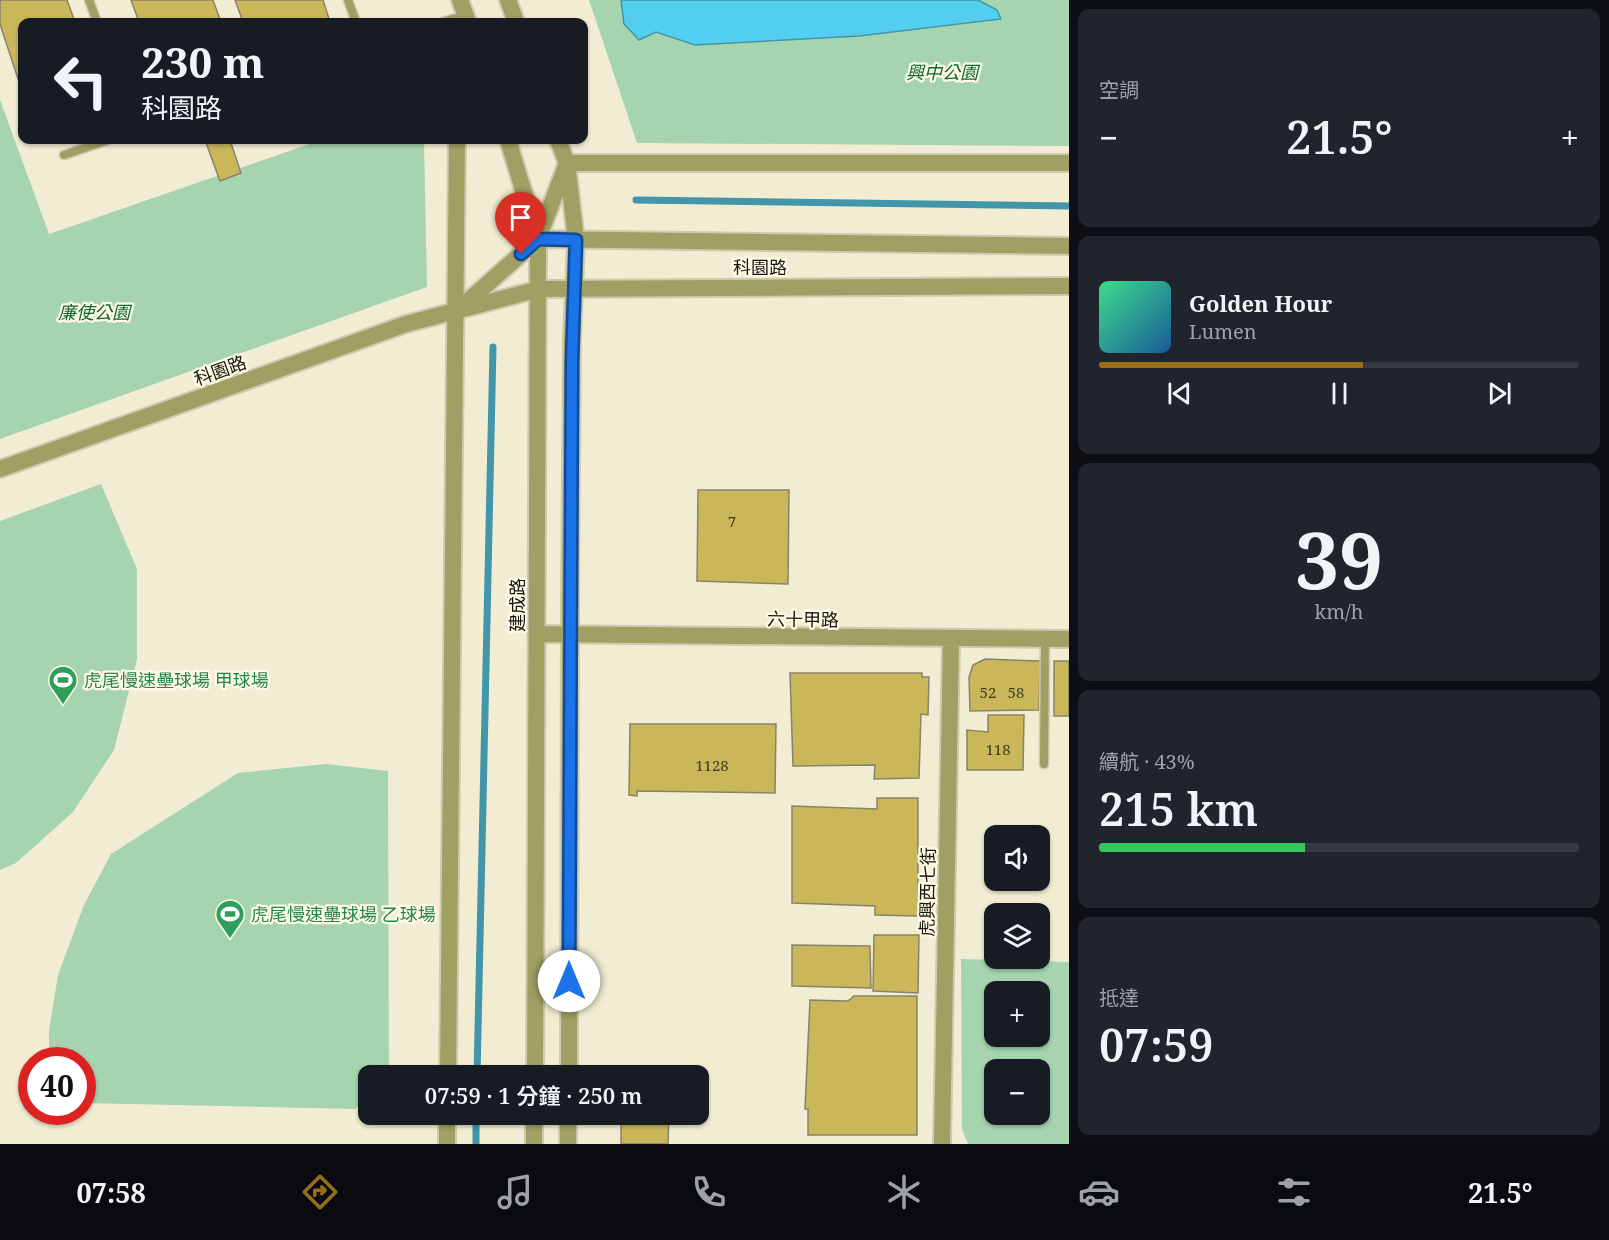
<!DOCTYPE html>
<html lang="zh-TW">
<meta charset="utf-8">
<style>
:root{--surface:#171b24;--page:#20242c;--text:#f1f3f6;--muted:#9ea1a6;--line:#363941;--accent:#957019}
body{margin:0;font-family:"Noto Serif","Noto Sans TC",serif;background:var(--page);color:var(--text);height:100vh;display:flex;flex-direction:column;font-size:22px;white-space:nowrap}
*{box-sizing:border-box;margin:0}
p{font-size:20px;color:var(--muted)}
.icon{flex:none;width:33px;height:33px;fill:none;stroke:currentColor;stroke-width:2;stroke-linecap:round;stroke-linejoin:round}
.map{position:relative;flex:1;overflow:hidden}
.panel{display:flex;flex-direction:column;gap:9px;padding:9px;background:#0d0f14;width:540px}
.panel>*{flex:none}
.top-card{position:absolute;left:18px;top:18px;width:570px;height:126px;border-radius:12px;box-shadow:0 2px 4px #0004;background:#171b24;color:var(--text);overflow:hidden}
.buttons{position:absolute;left:984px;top:825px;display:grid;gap:12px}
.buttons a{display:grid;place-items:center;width:66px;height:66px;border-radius:12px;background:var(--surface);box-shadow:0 2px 4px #0004;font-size:30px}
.speed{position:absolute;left:18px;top:1047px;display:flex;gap:12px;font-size:30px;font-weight:700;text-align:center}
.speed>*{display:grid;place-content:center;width:78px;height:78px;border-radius:50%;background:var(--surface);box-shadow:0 2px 4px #0004;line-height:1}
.speed .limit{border:9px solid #d22;background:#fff;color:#111}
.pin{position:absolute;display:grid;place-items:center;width:51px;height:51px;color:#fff;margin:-62px -26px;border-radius:50% 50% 50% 0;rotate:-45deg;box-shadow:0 0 6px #0007}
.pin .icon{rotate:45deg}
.me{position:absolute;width:66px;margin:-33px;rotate:0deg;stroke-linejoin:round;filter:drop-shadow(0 0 4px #0008)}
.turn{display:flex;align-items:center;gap:21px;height:126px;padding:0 24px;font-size:27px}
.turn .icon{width:78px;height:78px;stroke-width:2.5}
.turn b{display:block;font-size:42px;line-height:51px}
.big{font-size:45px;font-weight:600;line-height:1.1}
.panel .tile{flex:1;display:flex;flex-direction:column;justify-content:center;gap:9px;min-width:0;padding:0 21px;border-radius:12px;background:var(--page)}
.panel .dial{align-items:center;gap:0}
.dial b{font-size:78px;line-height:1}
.song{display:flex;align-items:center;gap:18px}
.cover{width:72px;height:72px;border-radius:9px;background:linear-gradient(135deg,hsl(150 70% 55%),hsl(210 70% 35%))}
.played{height:6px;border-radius:3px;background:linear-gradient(90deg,var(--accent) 55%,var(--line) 55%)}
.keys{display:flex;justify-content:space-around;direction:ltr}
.heat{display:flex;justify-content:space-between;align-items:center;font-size:33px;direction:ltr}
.charge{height:9px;border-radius:4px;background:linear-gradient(90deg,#34c759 43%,var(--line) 0)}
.trip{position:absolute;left:358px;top:1065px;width:351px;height:60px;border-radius:12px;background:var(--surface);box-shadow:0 2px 4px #0004;font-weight:600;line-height:60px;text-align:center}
.tabs{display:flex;height:96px;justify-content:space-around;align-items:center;background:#090b0e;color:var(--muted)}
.tabs .icon{width:42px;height:42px}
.tabs .selected{color:var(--accent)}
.tabs b{font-size:27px;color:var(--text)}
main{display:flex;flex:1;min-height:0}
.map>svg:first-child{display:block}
.green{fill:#a6d4af;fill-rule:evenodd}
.water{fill:#54ceee;stroke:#4196aa;stroke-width:1.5}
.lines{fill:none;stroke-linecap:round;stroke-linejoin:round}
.stream{stroke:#4196aa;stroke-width:7}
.building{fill:#c9b759;stroke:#88836b;stroke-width:1.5}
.service-casing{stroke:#cfcab2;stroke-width:11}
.minor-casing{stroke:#cfcab2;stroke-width:20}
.tertiary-casing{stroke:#cfcab2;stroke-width:20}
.service{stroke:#a0a065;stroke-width:8}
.minor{stroke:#a0a065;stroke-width:16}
.tertiary{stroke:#a0a065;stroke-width:16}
.route-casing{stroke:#114b97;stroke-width:15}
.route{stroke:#1a73e8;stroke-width:10}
.labels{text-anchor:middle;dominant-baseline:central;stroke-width:4.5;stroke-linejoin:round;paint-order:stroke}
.number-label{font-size:15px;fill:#423c1e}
.park-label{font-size:18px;font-style:italic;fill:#0e6730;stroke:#fefae5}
.street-label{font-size:18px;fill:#15130a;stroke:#fefae5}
.leisure-label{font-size:18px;fill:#27864d;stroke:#fefae5;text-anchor:start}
</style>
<main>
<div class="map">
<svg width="1069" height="1144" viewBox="0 0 1069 1144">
<rect width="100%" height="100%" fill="#f2edd2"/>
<path class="green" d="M589,0H1069V146L637,143Z
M0,100L49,234L321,140H424L427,287L0,439Z
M101,484L137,569V659L114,750L73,812L16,863L0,870V521Z
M326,764L388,771L389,1075L369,1076V1097L355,1109L83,1103L82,1060H49V1031L58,975L84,905L111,854L238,773Z
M961,959L1069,962V1144H968L962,1129ZM994,992H1040V1036H994ZM994,1070H1040V1114H994Z"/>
<path class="water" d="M621,0H978L997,10L1001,19L859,36L695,45L656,32L639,40L624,24Z"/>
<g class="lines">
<path class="stream" d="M636,200L1069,206
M477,1076L493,347
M476,1144V1114"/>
</g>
<path class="building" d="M0,0H67L75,22H22V91L0,24Z
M131,0H213L221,22H139Z
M235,0H323L330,22H243Z
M205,140H230L241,173L220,181Z
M698,490H789L788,584L697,581Z
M985,659L1040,661L1039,710L970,711L969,677L973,665Z
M1054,661H1069V716H1054Z
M790,673H922V677H929L928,715L921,714L919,778L874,779L875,765L793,766Z
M988,715H1024L1023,770H967V730L988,732Z
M630,724H776L775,793L637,791V796L629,795Z
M877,798H918V916L875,915V906L792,903V806L877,809Z
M874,935H919L918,993L873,991Z
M792,945L870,946L871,988L792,986Z
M854,996H917V1135H808V1109H805L810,1000L848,1001Z
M623,1071H670V1076H622Z
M621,1114H669L668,1144H621Z"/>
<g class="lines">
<g class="service-casing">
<path id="service" d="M89,0L97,22
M348,0L356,22
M443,22L466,15
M64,155L108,140
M1044,764L1045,639"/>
</g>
<g class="minor-casing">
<path id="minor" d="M538,239L567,163H1069
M537,634L1069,639
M448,1076L457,140
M447,1144V1114
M942,1144L951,640"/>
</g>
<g class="tertiary-casing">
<path id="tertiary" d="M460,0L468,22
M508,0L516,22
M508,140L538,239L535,1076
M558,140L567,163L576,240L572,339L570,593L569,1076
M458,310L538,239L1069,246
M0,469L406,324L539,289L1069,286
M534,1144V1114
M568,1144V1114"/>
</g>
<use href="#service" class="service"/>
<use href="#minor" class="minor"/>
<use href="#tertiary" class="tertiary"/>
</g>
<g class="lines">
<g class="route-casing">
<path id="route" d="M521,254L538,239L576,240L572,362L569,981"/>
</g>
<use href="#route" class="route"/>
</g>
<defs>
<g id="stadium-pin" transform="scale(1.5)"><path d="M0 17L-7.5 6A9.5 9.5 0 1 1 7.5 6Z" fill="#2e9e5b" stroke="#fefae5"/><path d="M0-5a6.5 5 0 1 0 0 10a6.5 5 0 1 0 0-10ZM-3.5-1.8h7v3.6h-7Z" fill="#fff"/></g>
</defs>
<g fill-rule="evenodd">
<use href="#stadium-pin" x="63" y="680"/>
<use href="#stadium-pin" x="230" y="914"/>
</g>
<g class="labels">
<g class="number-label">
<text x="732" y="521">7</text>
<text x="988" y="692">52</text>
<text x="1016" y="692">58</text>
<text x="998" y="749">118</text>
<text x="712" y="765">1128</text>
</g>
<g class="park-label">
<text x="942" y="72">興中公園</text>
<text x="94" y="312">廉使公園</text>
</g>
<g class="street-label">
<text x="760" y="267">科園路</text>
<text transform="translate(220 370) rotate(-20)">科園路</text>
<text transform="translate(517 605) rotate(-90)">建成路</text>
<text transform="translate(803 619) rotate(1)">六十甲路</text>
<text transform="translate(927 892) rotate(-89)">虎興西七街</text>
</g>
<g class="leisure-label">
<text x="84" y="680">虎尾慢速壘球場 甲球場</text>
<text x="251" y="914">虎尾慢速壘球場 乙球場</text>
</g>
</g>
</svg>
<div class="buttons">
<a><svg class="icon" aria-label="sound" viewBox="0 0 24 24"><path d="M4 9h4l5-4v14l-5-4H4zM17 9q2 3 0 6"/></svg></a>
<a><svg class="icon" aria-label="layers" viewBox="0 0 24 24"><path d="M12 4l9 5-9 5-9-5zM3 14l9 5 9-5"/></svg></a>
<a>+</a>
<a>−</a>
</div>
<div class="speed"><div class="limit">40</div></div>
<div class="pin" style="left:521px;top:254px;background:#d93025"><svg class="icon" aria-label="arrive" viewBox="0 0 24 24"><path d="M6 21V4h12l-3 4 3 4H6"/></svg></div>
<svg class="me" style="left:569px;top:981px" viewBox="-20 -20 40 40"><circle r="19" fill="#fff"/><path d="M0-13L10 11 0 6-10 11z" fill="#1a73e8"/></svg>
<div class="trip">07:59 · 1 分鐘 · 250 m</div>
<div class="top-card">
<div class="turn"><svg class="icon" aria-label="left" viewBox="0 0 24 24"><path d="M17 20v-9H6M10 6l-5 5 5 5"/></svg><div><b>230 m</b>科園路</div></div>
</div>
</div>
<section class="panel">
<div class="tile"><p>空調</p>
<div class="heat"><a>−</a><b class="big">21.5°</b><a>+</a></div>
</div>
<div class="tile">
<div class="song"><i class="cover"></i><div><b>Golden Hour</b><p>Lumen</p></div></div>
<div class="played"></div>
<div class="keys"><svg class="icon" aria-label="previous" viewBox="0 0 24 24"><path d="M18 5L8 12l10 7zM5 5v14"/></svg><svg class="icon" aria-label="pause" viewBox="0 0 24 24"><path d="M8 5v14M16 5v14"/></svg><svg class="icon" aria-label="next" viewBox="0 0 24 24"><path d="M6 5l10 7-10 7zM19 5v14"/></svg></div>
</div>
<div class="tile dial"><b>39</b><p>km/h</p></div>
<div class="tile"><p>續航 · 43%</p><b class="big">215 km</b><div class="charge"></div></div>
<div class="tile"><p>抵達</p><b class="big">07:59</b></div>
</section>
</main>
<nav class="tabs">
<b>07:58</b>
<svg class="icon selected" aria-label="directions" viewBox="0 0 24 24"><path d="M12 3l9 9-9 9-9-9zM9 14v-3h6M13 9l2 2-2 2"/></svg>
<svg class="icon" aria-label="music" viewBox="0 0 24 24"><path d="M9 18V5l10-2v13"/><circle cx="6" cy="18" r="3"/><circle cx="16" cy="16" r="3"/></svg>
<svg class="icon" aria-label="phone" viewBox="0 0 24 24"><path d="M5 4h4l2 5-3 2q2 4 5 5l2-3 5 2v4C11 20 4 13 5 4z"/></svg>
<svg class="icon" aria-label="climate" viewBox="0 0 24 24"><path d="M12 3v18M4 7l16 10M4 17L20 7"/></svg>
<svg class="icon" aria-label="car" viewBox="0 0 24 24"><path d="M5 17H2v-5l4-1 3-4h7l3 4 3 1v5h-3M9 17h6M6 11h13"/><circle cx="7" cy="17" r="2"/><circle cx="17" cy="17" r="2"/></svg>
<svg class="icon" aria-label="filters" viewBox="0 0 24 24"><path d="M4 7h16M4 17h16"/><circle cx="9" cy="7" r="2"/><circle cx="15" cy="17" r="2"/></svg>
<b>21.5°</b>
</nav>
